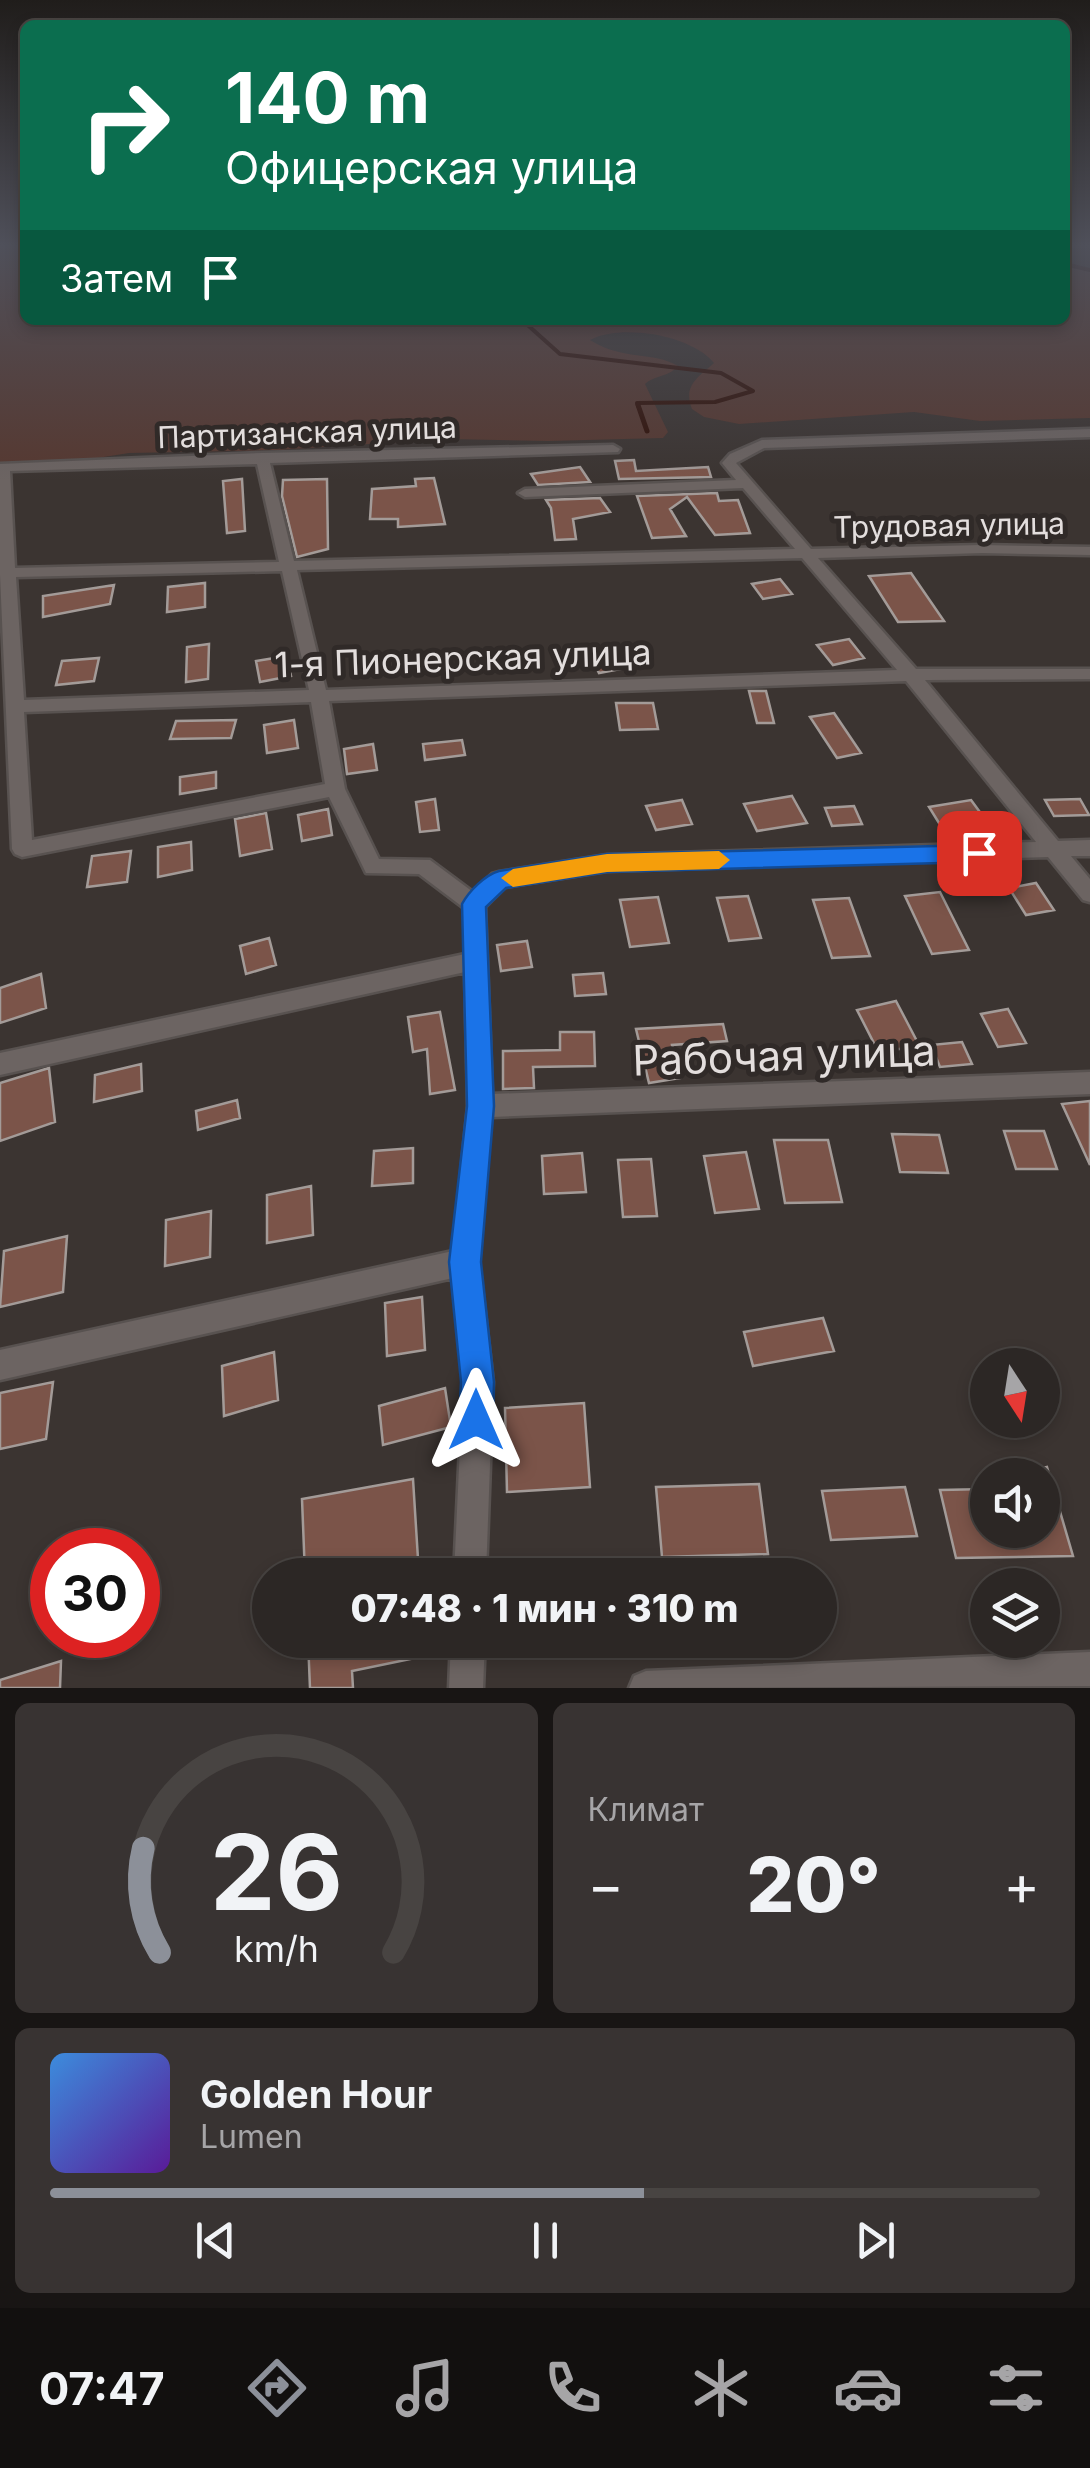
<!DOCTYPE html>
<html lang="ru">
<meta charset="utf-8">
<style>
:root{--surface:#2c2725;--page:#383332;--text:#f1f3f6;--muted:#a6a5a7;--line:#484442;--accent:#8c9099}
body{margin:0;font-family:Inter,sans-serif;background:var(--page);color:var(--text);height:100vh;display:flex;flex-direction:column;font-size:38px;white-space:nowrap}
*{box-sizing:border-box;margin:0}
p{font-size:32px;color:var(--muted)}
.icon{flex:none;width:55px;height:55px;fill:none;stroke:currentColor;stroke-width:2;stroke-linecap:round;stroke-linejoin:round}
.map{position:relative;height:1688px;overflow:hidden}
.side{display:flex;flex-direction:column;gap:15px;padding:15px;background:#181514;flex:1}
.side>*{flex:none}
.hud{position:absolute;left:20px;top:20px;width:1050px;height:305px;border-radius:15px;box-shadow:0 5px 15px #0003,0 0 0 2px var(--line);background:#0b6e4f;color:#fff;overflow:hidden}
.needle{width:65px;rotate:168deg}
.buttons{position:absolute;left:970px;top:1348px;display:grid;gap:20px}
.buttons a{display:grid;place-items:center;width:90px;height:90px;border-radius:50%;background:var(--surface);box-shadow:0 5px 15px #0003,0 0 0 2px var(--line);font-size:50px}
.speed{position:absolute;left:30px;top:1528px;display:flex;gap:20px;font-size:50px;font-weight:700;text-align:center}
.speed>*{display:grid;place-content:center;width:130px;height:130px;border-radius:50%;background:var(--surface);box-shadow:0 5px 15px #0003,0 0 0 2px var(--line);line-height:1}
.speed .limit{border:15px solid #d22;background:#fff;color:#111}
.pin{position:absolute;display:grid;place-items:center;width:85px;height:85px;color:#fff;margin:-42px;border-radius:20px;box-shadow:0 5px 15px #0006}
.me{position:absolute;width:110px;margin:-55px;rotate:0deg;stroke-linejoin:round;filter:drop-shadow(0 0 8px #0008)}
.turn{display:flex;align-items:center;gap:35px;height:210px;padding:0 40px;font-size:45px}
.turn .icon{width:130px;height:130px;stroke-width:2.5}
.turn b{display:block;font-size:70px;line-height:85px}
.then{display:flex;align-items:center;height:95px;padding:0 40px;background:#0003;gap:20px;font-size:38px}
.big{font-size:75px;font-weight:800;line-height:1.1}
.side .widget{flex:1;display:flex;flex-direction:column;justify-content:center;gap:15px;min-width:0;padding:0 35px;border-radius:15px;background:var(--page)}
.side .dial{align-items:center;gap:0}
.dial svg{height:260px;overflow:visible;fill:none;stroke:var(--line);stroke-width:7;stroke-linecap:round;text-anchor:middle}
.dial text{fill:var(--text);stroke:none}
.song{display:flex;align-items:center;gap:30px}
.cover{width:120px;height:120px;border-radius:15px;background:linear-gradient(135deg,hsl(210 70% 55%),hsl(270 70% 35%))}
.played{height:10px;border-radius:5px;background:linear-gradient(90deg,var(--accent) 60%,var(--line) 60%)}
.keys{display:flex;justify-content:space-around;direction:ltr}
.heat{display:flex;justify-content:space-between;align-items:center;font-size:55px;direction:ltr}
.side .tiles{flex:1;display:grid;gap:15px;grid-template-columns:1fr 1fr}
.widget:last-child{grid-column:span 2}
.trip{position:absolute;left:252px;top:1558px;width:585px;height:100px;border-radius:50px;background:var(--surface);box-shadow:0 5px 15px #0003,0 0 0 2px var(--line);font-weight:800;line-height:100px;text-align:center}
.tabs{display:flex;height:160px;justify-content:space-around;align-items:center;background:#12100f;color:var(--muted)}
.tabs .icon{width:70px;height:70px}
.tabs .selected{color:var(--accent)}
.tabs b{font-size:45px;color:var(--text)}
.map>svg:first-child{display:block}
.green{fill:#563830}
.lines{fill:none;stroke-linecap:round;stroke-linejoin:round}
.stream-far1{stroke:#301007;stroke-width:4}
.stream{stroke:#301007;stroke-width:5}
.building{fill:#7b5449;stroke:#a39b98;stroke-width:2.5}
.minor-casing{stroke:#585250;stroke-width:5}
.minor{fill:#6c6462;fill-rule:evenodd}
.route{fill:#1a73e8;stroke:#114b97;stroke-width:2.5}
.slow{fill:#f59e0b}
.labels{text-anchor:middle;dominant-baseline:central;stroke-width:10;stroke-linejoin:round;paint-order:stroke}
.far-street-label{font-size:30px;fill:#e3dedd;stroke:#302a28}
.street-label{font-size:35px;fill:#e3dedd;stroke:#302a28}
.near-street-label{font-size:42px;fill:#e3dedd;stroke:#302a28}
</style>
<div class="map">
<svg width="1090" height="1688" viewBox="0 0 1090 1688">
<rect width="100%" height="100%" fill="#3b3431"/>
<path class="green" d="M0,245H25V320H1065V267L1090,271V418L980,421L914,412L739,424L704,417L692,409C683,386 697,378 714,363C692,335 621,323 590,340C623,361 653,351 678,366C669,377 655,375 645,384L668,432L663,438L548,441L447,439L276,450L129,453L3,473L0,472Z"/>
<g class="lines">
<path class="stream-far1" d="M1065,264L1090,270
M522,320L560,354L721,373L753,391L715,402L637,403L639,408"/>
<path class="stream" d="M638,405L647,431"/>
</g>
<path class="building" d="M634,460L636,471L708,467L711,477L619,479L615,461Z
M580,467L590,482L538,485L531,474Z
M434,478L445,524L398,527V519H370L372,489L416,486L415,479Z
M242,479L245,531L227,533L223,481Z
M327,479L328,549L297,557L282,496L283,480Z
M717,493L719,501L738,500L750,533L715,535L687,497L670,509L686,536L652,538L637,496Z
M600,498L610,512L573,519L576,539L555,540L551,508L546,500Z
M911,573L944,621L898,622L869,576Z
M780,579L792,594L763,599L752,584Z
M205,583V607L167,612L168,587Z
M114,585L110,604L43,617V596Z
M849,639L864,658L833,665L817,645Z
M209,644L208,679L186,682L187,647Z
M625,646L636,666L599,673L589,653Z
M380,655L381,674L352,676V657Z
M287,656L291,676L260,682L256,661Z
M99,658L94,681L56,685L62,661Z
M749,691H766L774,723H757Z
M616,703H653L658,729L620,730Z
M834,713L861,753L837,758L810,717Z
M236,720L231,738L170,739L176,721Z
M294,720L298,748L267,753L264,725Z
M462,740L465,755L425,760L423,744Z
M373,744L377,770L347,774L344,749Z
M216,772V788L180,794V777Z
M792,796L807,823L757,831L744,804Z
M435,799L439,830L420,832L416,802Z
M1080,799L1089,815L1054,816L1045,800Z
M682,800L692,824L656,830L646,806Z
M971,800L982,815L939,823L929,807Z
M854,806L862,824L832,826L825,808Z
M328,809L332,835L302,841L298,815Z
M266,813L272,849L240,856L235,819Z
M191,842L192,870L158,877V847Z
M131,851L127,882L87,887L92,856Z
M1036,883L1054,910L1026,915L1009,888Z
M940,892L969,950L932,954L905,896Z
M748,896L761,938L729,941L717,898Z
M658,897L669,943L630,947L620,900Z
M849,898L870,956L832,958L813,900Z
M269,938L276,965L246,974L240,946Z
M527,941L532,967L501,971L497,945Z
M603,973L606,994L575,996L573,975Z
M41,974L46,1008L0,1023V988Z
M896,1001L919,1045L879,1053L857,1010Z
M1008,1009L1026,1043L998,1047L981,1014Z
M440,1012L455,1090L430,1094L427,1049L413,1052L408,1017Z
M723,1024L727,1041L672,1045L680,1078L649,1083L636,1029Z
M560,1032H594L595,1066L533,1067L534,1088L503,1089V1051L560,1050Z
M962,1042L972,1064L940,1067L931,1045Z
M141,1064L142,1091L94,1102L95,1075Z
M49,1068L55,1122L0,1141V1083Z
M237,1100L240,1118L198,1130L196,1111Z
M1090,1101V1165L1062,1104Z
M1004,1131H1044L1057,1169H1016Z
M892,1134L939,1135L948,1173L900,1172Z
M774,1140H828L842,1202L785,1203Z
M413,1148V1183L372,1186L374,1151Z
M746,1152L759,1209L715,1213L704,1156Z
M582,1153L586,1192L544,1194L542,1156Z
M651,1159L657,1216L623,1217L618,1160Z
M311,1186L313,1235L267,1243V1195Z
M211,1211L210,1257L165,1266L166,1220Z
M67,1236L63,1292L0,1307L4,1251Z
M422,1297L425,1350L387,1356L385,1303Z
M823,1318L834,1351L753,1366L744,1332Z
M274,1352L278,1400L224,1416L222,1366Z
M53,1382L46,1439L0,1449V1393Z
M445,1388L451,1427L383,1445L379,1406Z
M584,1403L590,1487L507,1492L505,1408Z
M1047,1467L1073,1556L956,1558L940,1490L988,1489V1530H1042V1468Z
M413,1479L419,1575H305L302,1499Z
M759,1484L768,1554L662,1557L656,1487Z
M905,1487L917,1536L831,1540L822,1491Z
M308,1640H424L425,1656L352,1671L353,1688H310Z
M61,1661L60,1688H0V1680Z"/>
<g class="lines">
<g class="minor-casing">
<path id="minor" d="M1090,429V437L764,448L736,463L811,549L982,545L1090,547V555L982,553L818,558L916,669H1090V679L925,680L1058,841L1090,840V856H1071L1090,879V902L1083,900L1048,857L607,871L505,887L485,907L492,1094L1090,1072V1094L491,1117L479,1262L493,1382L486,1575H454L463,1382L453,1278L0,1380V1350L453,1251L468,1106L465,972L0,1075V1053L465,954L464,908L419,874L366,873L329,797L22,857L15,854L12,849L0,575V464L262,453L613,445L620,449L618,452L270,463L294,561L795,549L743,488L525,497L518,493L525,489L736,480L722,463L730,454L762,440ZM257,464L279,562L15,568L10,471ZM802,558L897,670L326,690L297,570ZM282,571L309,690L24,700L16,577ZM906,681L1036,842L607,855L499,872L492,874L473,892L430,860L379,859L345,789L329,701ZM311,702L325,784L32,840L24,712Z
M451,1640H485L483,1688H449Z
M1090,1652V1686L629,1688L634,1676L646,1671Z"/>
</g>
<use href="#minor" class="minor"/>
</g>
<linearGradient id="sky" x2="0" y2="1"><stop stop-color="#201d1b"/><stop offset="0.51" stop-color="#4f505a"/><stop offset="1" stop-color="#4f505a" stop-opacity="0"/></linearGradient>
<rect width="1090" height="481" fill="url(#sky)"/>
<path class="route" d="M979,845L990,853L979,862L607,872L506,888L486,907L494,1106L481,1262L494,1382L493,1420L488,1433L476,1438L464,1433L459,1420L461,1382L449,1262L467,1106L462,904C469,891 485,875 499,871L607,854Z"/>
<path class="slow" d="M719,851L730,860L719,869L607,872L513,887L501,878L513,869L607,854Z"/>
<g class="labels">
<g class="far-street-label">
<text transform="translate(307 432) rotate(-2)">Партизанская улица</text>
<text transform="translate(949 525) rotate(-1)">Трудовая улица</text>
</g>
<g class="street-label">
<text transform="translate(463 658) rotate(-2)">1-я Пионерская улица</text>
</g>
<g class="near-street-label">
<text transform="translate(784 1055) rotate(-2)">Рабочая улица</text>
</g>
</g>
</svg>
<div class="buttons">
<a><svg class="needle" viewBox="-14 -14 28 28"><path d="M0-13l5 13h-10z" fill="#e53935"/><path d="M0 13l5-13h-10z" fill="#a6a5a7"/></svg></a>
<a><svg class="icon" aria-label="sound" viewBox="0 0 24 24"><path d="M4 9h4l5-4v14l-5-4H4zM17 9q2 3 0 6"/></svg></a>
<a><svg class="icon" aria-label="layers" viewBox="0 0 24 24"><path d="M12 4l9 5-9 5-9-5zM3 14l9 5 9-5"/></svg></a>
</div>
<div class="speed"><div class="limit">30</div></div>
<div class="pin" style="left:979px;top:853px;background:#d93025"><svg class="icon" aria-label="arrive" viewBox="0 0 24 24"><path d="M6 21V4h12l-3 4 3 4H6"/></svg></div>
<svg class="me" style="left:476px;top:1420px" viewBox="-20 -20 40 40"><path d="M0-17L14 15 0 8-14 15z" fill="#1a73e8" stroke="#fff" stroke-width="4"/></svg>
<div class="trip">07:48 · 1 мин · 310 m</div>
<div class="hud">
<div class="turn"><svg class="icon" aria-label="right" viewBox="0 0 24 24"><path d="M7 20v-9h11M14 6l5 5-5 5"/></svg><div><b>140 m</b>Офицерская улица</div></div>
<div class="then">Затем<svg class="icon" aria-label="arrive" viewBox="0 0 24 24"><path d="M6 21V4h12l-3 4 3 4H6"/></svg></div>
</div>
</div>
<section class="side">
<div class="tiles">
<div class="widget dial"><svg viewBox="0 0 100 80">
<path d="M14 69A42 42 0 1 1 86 69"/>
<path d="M14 69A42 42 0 0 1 9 37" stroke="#8c9099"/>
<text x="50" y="56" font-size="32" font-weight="700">26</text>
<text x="50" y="72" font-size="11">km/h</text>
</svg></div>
<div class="widget"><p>Климат</p>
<div class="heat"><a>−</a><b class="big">20°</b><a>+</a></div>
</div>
<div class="widget">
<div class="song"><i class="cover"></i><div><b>Golden Hour</b><p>Lumen</p></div></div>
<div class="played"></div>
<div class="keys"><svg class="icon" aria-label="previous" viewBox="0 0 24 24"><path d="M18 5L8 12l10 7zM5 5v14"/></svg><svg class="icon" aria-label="pause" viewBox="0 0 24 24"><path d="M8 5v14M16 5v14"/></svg><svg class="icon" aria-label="next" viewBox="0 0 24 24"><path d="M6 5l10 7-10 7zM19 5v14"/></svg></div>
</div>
</div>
</section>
<nav class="tabs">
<b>07:47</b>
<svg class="icon selected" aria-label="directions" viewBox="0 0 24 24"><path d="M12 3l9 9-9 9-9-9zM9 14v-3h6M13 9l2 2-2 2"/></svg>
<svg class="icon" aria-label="music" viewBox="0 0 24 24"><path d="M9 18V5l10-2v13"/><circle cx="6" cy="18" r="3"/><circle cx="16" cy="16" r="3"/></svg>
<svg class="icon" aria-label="phone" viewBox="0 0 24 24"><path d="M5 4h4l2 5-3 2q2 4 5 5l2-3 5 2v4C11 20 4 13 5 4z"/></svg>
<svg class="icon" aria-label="climate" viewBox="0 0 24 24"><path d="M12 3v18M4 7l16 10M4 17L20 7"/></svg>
<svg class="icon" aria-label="car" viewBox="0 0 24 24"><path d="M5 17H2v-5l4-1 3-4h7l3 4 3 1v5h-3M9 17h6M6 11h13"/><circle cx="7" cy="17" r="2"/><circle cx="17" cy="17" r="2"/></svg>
<svg class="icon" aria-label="filters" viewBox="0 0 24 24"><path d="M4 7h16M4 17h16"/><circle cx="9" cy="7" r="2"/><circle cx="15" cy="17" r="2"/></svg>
</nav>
